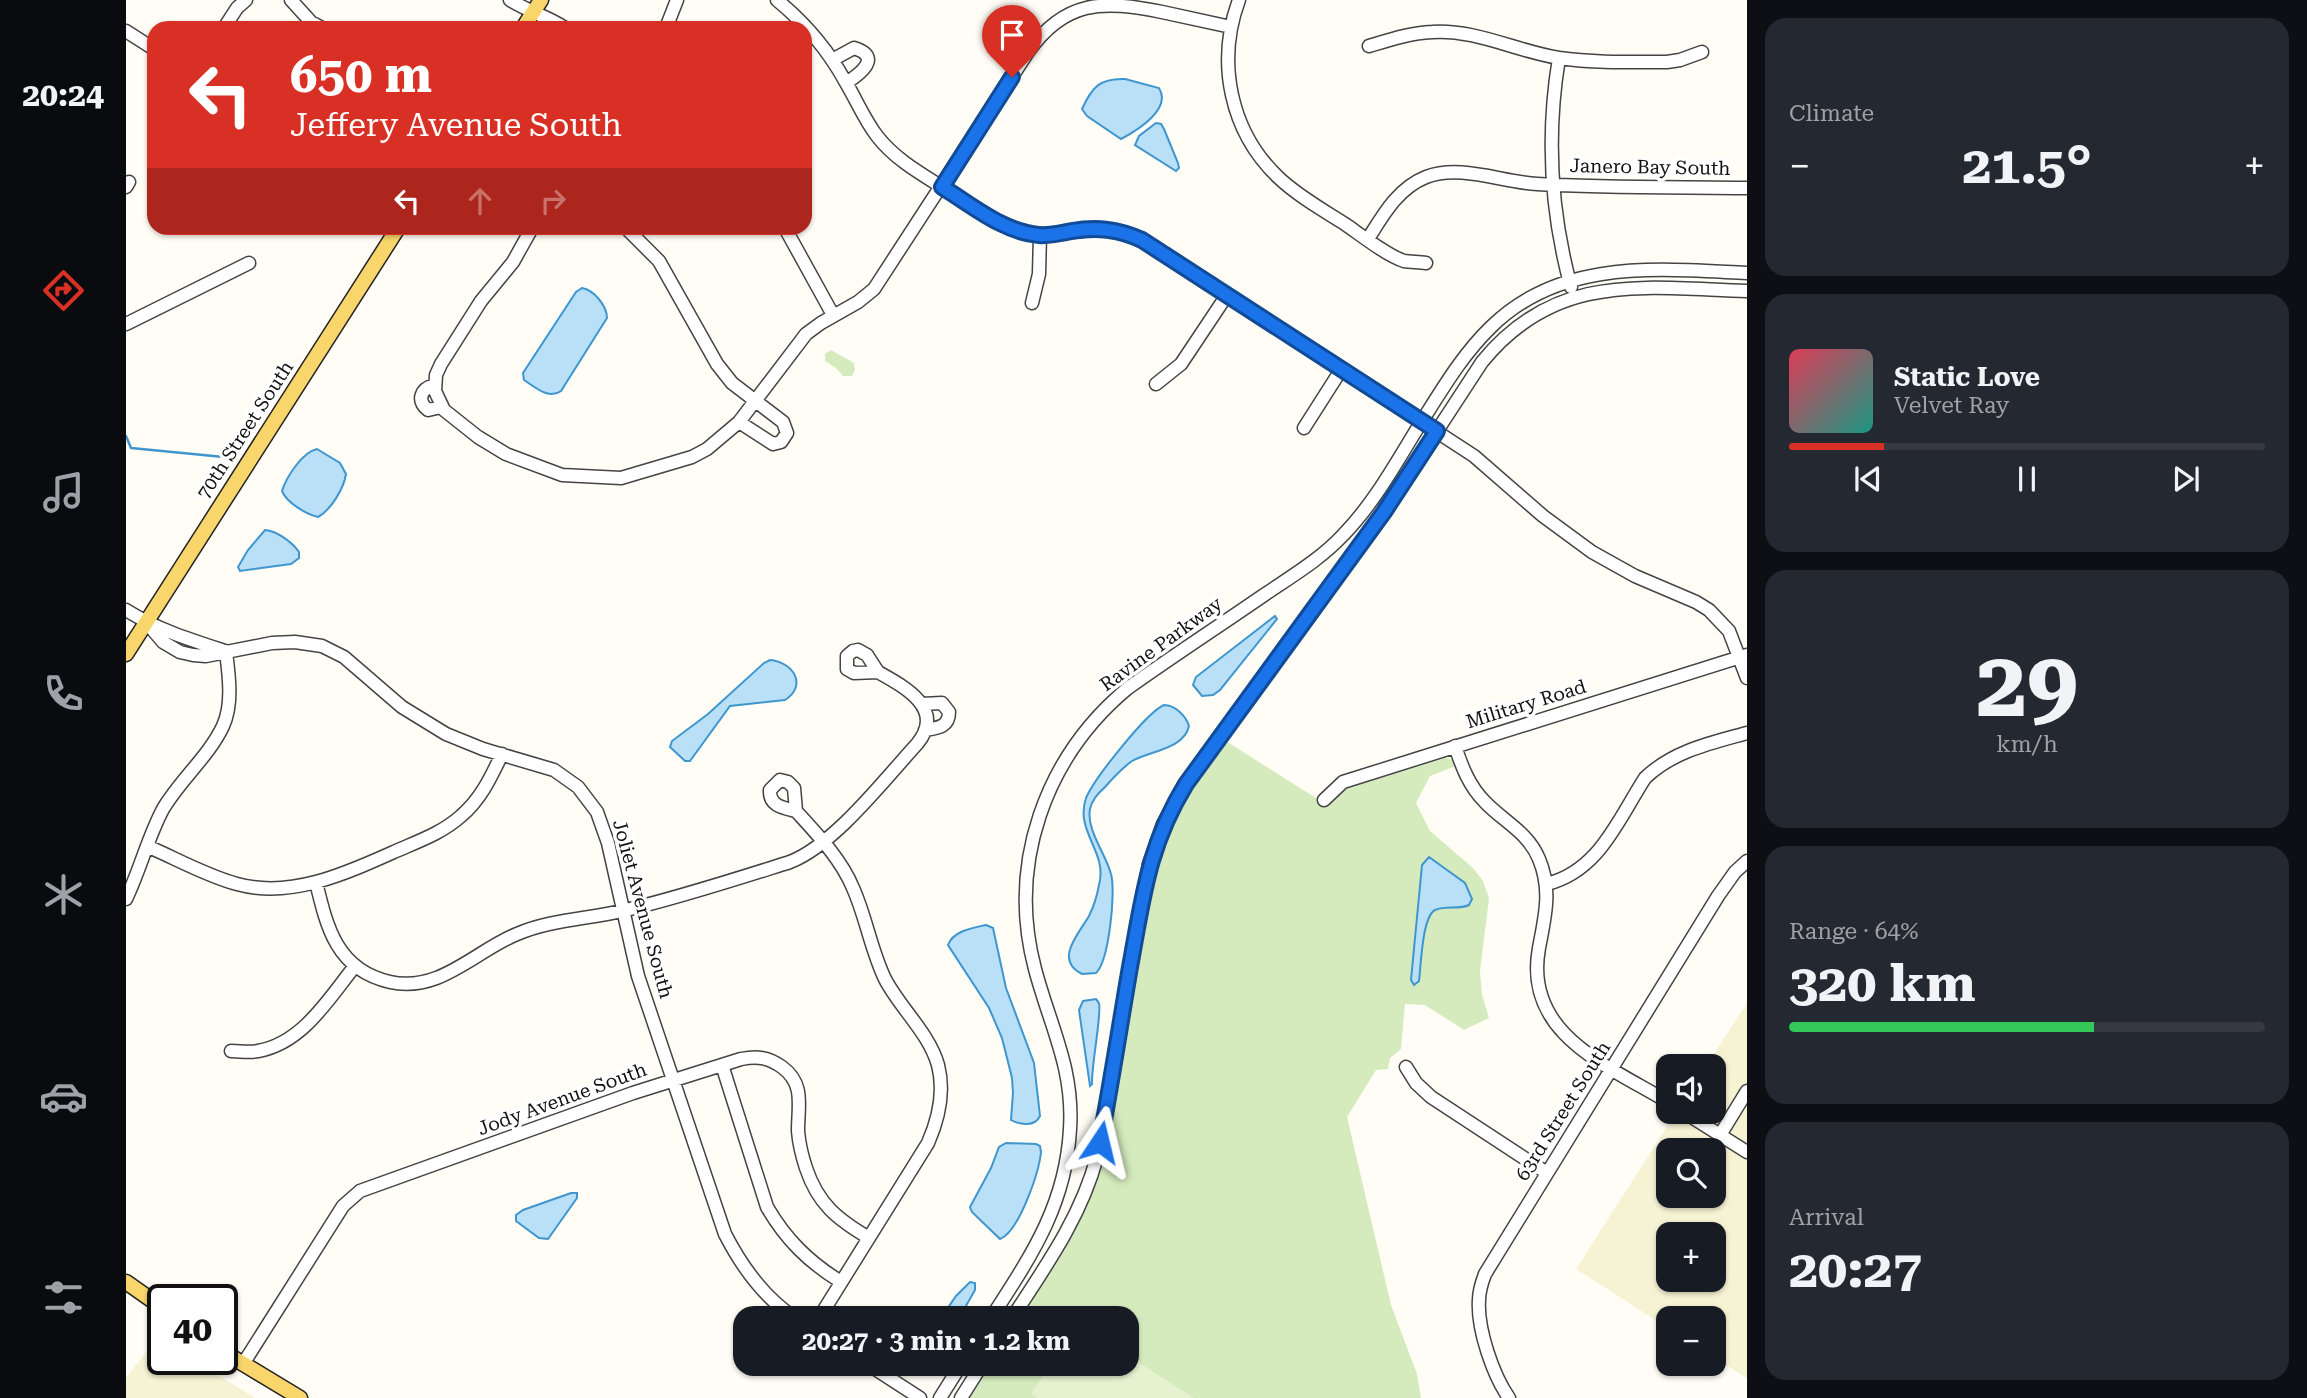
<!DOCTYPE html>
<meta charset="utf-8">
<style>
:root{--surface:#171b24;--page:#242831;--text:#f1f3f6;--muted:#9ea1a6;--line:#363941;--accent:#d93025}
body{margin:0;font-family:"Roboto Serif",serif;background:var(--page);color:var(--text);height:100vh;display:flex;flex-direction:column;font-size:26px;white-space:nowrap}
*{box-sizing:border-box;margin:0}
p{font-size:23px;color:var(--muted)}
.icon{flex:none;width:38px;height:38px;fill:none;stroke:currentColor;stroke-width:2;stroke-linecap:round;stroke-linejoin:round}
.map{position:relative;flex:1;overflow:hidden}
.side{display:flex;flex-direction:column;gap:18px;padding:18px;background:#0d0f14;width:560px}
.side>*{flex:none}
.guide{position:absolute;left:21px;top:21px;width:665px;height:214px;border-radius:21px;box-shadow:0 2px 5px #0004;background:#d93025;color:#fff;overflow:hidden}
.tools{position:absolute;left:1530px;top:1054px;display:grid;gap:14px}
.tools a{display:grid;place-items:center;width:70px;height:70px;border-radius:14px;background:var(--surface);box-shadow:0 2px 5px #0004;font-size:35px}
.speed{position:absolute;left:21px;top:1284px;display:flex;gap:14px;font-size:35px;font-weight:700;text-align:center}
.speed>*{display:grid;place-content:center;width:91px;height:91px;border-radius:50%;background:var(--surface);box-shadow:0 2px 5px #0004;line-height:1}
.speed .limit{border:4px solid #111;border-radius:10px;background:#fff;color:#111}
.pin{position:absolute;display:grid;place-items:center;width:60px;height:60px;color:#fff;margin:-72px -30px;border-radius:50% 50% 50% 0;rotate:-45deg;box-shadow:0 0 7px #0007}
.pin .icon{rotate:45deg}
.me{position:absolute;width:77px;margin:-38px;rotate:10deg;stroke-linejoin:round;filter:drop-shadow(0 0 5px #0008)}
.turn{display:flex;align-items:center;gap:24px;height:147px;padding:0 28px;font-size:32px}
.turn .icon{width:91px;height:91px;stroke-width:2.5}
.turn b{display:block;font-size:49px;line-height:60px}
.lanes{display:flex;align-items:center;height:66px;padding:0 28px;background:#0003;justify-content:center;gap:35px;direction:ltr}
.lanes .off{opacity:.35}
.big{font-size:52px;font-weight:700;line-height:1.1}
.side .tile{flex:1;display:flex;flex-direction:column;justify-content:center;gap:10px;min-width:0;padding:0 24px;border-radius:21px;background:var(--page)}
.side .dial{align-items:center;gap:0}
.dial b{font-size:91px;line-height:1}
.song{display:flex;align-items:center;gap:21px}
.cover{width:84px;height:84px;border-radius:10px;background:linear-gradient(135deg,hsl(350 70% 55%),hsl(170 70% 35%))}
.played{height:7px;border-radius:4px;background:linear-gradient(90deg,var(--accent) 20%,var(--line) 20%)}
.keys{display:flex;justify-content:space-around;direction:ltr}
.heat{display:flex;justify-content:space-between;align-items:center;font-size:38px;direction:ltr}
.charge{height:10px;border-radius:5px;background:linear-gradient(90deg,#34c759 64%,var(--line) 0)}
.trip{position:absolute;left:607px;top:1306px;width:406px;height:70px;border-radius:21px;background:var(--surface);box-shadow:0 2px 5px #0004;font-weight:700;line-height:70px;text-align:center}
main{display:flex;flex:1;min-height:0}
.tab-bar{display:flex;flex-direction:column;width:126px;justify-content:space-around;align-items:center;background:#090b0e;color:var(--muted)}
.tab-bar .icon{width:49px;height:49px}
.tab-bar .active{color:var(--accent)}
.tab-bar b{font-size:32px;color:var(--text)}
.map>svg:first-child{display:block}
.farmland{fill:#f6f3d4;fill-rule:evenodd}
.green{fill:#d5ebbd}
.pitch{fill:#e6f2cf}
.water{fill:#b9e0f7;stroke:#3f96cf;stroke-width:2}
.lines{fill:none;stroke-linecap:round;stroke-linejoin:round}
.stream{stroke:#3f96cf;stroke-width:2.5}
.minor-casing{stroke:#444;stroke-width:15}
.major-casing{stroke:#222;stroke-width:17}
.minor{stroke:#fff;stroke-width:12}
.major{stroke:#f9d66b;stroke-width:14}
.route-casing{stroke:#114b97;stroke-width:18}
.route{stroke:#1a73e8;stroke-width:12}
.labels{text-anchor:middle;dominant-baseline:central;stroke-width:7;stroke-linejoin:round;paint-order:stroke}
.street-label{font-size:19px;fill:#111;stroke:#fff}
</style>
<main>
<nav class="tab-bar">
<b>20:24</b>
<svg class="icon active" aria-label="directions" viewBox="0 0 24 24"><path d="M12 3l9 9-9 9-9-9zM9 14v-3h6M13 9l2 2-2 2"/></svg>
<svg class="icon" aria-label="music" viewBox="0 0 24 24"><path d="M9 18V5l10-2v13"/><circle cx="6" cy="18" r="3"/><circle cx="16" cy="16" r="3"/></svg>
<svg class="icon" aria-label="phone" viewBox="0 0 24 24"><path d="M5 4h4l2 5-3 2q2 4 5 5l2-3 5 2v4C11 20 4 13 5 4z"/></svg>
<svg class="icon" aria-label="climate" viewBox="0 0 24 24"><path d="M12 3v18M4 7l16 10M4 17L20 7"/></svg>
<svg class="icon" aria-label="car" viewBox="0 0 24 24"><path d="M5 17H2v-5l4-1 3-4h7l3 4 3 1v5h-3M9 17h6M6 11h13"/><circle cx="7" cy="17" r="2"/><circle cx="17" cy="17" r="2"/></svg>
<svg class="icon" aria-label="filters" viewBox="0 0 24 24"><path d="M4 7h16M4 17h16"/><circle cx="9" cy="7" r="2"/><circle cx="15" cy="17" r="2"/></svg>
</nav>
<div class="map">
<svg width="1621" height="1398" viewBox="0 0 1621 1398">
<rect width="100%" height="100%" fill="#fffdf5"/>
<path class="farmland" d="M1621,1003V1378L1587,1357V1318H1542V1328L1450,1269L1551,1111H1587V1066H1580ZM1542,1150H1587V1195H1542ZM1542,1234H1587V1279H1542Z
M32,1337L37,1340V1360H68L129,1398H0V1378Z"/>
<path class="green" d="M705,350L728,363L729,370L726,376H717L710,368L699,361V354Z
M1098,740L1190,798L1319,758L1326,759L1330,766L1304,776L1290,803L1304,831L1347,868L1357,881L1363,898L1354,971L1356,995L1363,1018L1338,1030L1299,1005L1279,1004L1275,1049L1264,1058L1262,1069L1250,1070L1221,1117L1265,1305L1291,1374L1295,1398H842L864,1363H1001V1318H893L960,1206L1023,888L1034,845L1052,806Z"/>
<path class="pitch" d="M1001,1355L1068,1398H912L905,1394L925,1363H1001Z"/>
<path class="water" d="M999,79L1033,88C1046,109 1012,130 995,139L961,116L956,109C966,87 974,78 999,79Z
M1030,123L1035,124L1038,129L1052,163L1053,168L1050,171L1009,145L1013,136Z
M456,288C468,290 481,306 481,318L435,391C423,400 409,387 398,380L397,373L450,292Z
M191,449L214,463L220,474C218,488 205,510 192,517C180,514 161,503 156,491C160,478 176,452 191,449Z
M139,530C151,531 166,542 173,552V558L165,564L114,571L112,567L122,550Z
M1149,616L1151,619L1094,690L1087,695L1076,696L1067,685L1070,677Z
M644,660C667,662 682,685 659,700L604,706L564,761H559L544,747L546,741L582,714L638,663Z
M1038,705C1049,705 1060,716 1063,726C1058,749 1024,751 1006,761C996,768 987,778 979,787C973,793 966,799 964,809C960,830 980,854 985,874C990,891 983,961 970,973L956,974C927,960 954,932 963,916C968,906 971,896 973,885C980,859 962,843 958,819C957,812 958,804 960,798C968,779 1020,713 1038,705Z
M1303,857L1339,883L1346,899L1343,905C1333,910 1320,905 1309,910C1296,917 1295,966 1293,981L1288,985L1285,980L1296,865Z
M860,925L867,928L880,988L908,1063L914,1116C909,1127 894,1125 885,1120L887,1093L886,1078L876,1038L863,1008L822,945C827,931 846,928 860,925Z
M970,999C971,1001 973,1002 973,1004C976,1012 965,1068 966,1084L964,1086L953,1010L957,1001Z
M880,1143L910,1144L914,1146L915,1152C913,1172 893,1232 874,1239L846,1212L844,1207L865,1168L873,1147Z
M445,1193H451V1198L422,1239L413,1238L390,1221V1215L397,1210Z
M844,1282L849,1283V1290L833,1318H815L830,1296Z"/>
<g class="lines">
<path class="stream" d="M0,436L5,448L108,458"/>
<g class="minor-casing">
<path id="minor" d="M165,0L185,22L196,28
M384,0C403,12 421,16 439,28
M651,0C679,23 702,50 719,81C730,99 738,119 751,136C771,162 801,177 827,194C844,204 860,216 877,225C926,251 967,211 1021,243L1348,456L1417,516L1466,552L1509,576L1570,602L1583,610L1603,631L1621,678
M1113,0C1090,62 1104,132 1153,178C1172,196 1197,210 1219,224C1235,235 1260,255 1278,261C1285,262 1293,262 1300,263
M98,28L111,8L120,0
M540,28L551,0
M0,31L28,49
M1243,46C1263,40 1284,33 1306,32C1349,29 1390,51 1433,58C1468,63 1506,62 1541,62L1554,60L1576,52
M1433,58C1420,136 1424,210 1445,287
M706,60L728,48C757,57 734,74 720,83
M0,187L3,182
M406,228L387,262L355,301L315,364L310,375L309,391L318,410L352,437L380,454L436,475L495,478L566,457L581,449L613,422L680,334L695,323L732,302L748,289L902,52C939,0 976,0 1036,12C1059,17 1082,22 1105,27
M500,228L533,261L591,364L606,383L657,422L661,433L655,442L647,444L613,422
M659,228L707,315
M1242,239C1257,215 1272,188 1300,177C1335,164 1375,182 1411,184C1481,188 1551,187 1621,188
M906,303L913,274L914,235
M0,324L123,263
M1030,384L1055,364L1101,295
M308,385C295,389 290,400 302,410L315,407
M1178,428L1215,370
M0,610C30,629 65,640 99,651
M20,622L37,642L54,652L67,655L80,656L146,643L169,642L196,646L218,657L276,707L320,734L357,749L428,770L452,787L471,812L482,843L512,976L599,1234C616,1267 637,1297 669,1318
M732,650L741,655L752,672L728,673L721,669V656L727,651Z
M796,704L816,703L823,712C823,727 812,728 799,730
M1329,746C1336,767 1343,786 1359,802C1378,822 1402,832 1413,859C1426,890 1419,916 1413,948C1397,1034 1481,1065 1542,1102
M654,780L662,782L668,788L670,811C657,808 643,806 644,790Z
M1198,800L1217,782L1621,655
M670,811C691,834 715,859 727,888C740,917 745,950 759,979C774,1008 803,1033 812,1065C819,1092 813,1118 802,1143L693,1318
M23,847C51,859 81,876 111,884C165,899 221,873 270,851C293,841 316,833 335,816C355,799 365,777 376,754
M190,882C201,928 211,970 264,982C314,993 349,951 391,934C426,919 464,919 500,910C555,897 610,879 664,862C708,845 758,780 791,744C820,709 779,687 752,672
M1421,884C1473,871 1492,820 1519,778C1547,751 1585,743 1621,733
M0,899C14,870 22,837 37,809C54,780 83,756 97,726C107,704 103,676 100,652
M105,1051C114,1051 124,1053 132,1051C177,1043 203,998 229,966
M596,1065L641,1207C660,1240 683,1262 715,1282
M1280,1067L1290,1083L1305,1097L1421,1173
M1556,1111L1621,1152
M1594,1135L1621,1091
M865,1318C905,1256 940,1205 944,1129C948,1068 924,1026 909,969C881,864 919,757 1002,688C1047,656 1093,626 1138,595C1166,576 1195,559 1218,534C1250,501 1272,459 1296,421C1317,388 1337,354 1365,327C1435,258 1531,269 1621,273
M886,1318C920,1266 955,1217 971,1157L1023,864L1037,824L1060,784L1258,512L1356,362C1430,271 1518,288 1621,291
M740,1363L794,1398
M117,1364L217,1206L234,1191L507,1093L615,1059C631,1056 642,1057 656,1067C679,1084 672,1105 672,1131C673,1143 676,1156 680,1168C692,1204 711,1219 743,1238
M814,1398L836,1363
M835,1398L857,1363
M1383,1398C1367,1375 1351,1329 1353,1300C1353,1291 1356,1282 1359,1274L1592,896L1609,872L1621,861"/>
</g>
<g class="major-casing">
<path id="major" d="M397,28L415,0
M0,654L272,228
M0,1282L37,1308
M96,1351L174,1398"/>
</g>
<use href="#minor" class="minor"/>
<use href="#major" class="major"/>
</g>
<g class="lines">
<g class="route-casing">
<path id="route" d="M886,77L816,187C846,205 877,232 913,235C924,236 935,233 946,231C971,227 992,229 1016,240L1311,431L1258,512L1060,784C1022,846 1017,897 1004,967C994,1025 985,1084 974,1142"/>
</g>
<use href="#route" class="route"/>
</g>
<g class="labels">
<g class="street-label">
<text transform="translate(1524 167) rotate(1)">Janero Bay South</text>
<text transform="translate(119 430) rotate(-57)">70th Street South</text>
<text transform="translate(1035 644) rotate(-36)">Ravine Parkway</text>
<text transform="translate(1400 704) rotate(-17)">Military Road</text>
<text transform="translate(517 909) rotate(75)">Joliet Avenue South</text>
<text transform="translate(436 1099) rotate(-20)">Jody Avenue South</text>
<text transform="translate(1437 1111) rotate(-58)">63rd Street South</text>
</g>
</g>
</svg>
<div class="tools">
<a><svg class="icon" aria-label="sound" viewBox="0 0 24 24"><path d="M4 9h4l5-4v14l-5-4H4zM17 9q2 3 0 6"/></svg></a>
<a><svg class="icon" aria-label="search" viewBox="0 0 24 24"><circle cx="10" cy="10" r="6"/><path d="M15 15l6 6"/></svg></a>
<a>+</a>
<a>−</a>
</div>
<div class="speed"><div class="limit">40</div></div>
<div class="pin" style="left:886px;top:77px;background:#d93025"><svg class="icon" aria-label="arrive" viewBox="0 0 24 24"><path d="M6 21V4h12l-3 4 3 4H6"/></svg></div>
<svg class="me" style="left:974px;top:1142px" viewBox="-20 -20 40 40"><path d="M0-17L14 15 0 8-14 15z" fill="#1a73e8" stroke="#fff" stroke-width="4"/></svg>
<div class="trip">20:27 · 3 min · 1.2 km</div>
<div class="guide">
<div class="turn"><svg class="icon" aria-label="left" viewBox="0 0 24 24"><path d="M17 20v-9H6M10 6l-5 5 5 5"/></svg><div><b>650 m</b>Jeffery Avenue South</div></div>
<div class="lanes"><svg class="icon" aria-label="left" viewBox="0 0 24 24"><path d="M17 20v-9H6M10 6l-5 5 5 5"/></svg><svg class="icon off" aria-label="ahead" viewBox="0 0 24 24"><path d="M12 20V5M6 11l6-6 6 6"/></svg><svg class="icon off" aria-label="right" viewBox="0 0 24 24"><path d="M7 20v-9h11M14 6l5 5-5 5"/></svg></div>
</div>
</div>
<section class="side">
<div class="tile"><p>Climate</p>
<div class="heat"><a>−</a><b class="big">21.5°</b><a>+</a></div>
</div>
<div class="tile">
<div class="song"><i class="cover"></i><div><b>Static Love</b><p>Velvet Ray</p></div></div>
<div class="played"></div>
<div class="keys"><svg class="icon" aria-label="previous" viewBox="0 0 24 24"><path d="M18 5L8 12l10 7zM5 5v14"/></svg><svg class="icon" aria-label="pause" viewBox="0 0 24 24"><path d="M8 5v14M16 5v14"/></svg><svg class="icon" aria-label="next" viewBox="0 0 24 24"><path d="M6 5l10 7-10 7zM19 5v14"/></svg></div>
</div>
<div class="tile dial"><b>29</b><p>km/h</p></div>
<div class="tile"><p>Range · 64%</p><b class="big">320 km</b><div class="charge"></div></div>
<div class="tile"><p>Arrival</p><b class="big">20:27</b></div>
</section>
</main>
